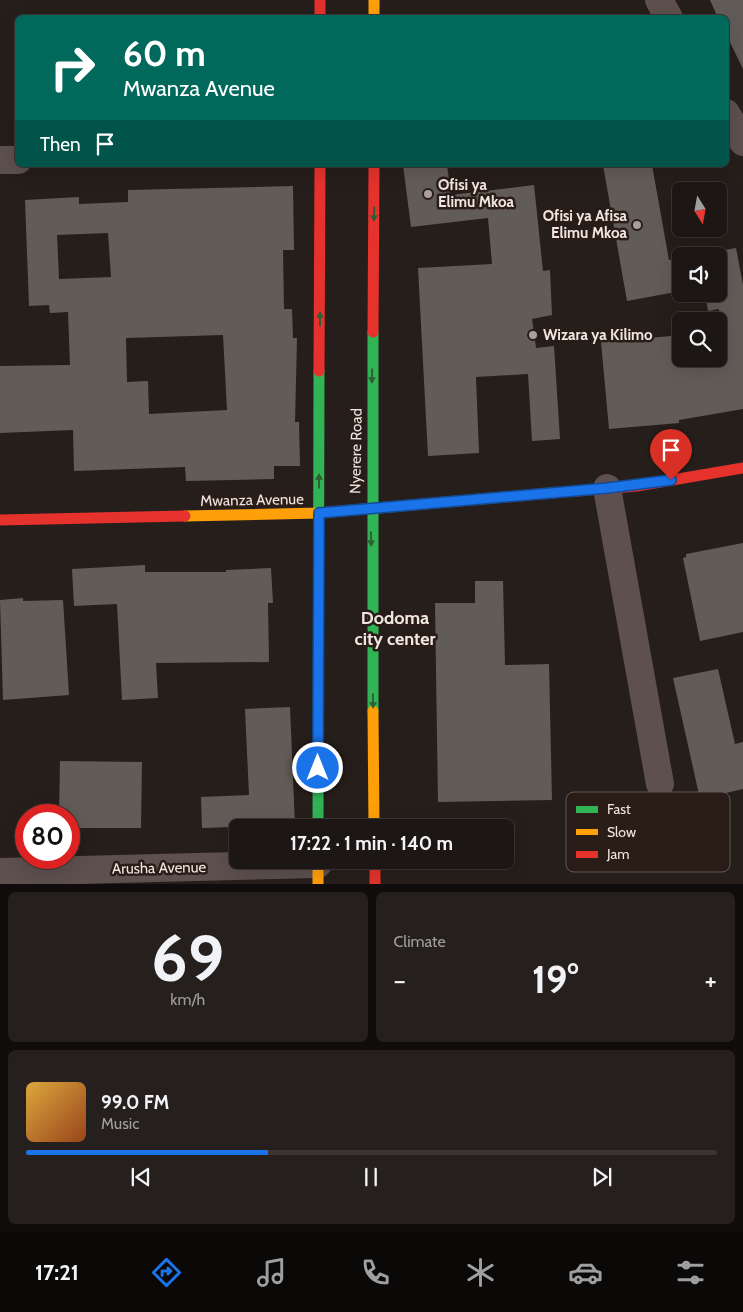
<!DOCTYPE html>
<meta charset="utf-8">
<style>
:root{--surface:#1c1614;--page:#251f1d;--text:#f1f3f6;--muted:#a09fa0;--line:#3a3534;--accent:#1a73e8}
body{margin:0;font-family:Cabin,sans-serif;background:var(--page);color:var(--text);height:100vh;display:flex;flex-direction:column;font-size:19px;white-space:nowrap}
*{box-sizing:border-box;margin:0}
p{font-size:16px;color:var(--muted)}
.icon{flex:none;width:28px;height:28px;fill:none;stroke:currentColor;stroke-width:2;stroke-linecap:round;stroke-linejoin:round}
.map{position:relative;height:884px;overflow:hidden}
.details{display:flex;flex-direction:column;gap:8px;padding:8px;background:#0f0c0b;flex:1}
.details>*{flex:none}
.top-card{position:absolute;left:15px;top:15px;width:714px;height:152px;border-radius:8px;box-shadow:0 5px 20px #0002,0 0 0 1px var(--line);background:#00695c;color:#fff;overflow:hidden}
.needle{width:32px;rotate:169deg}
.controls{position:absolute;left:672px;top:182px;display:grid;gap:10px}
.controls a{display:grid;place-items:center;width:55px;height:55px;border-radius:8px;background:var(--surface);box-shadow:0 5px 20px #0002,0 0 0 1px var(--line);font-size:25px}
.speed{position:absolute;left:15px;top:804px;display:flex;gap:10px;font-size:25px;font-weight:700;text-align:center}
.speed>*{display:grid;place-content:center;width:65px;height:65px;border-radius:50%;background:var(--surface);box-shadow:0 5px 20px #0002,0 0 0 1px var(--line);line-height:1}
.speed .limit{border:8px solid #d22;background:#fff;color:#111}
.pin{position:absolute;display:grid;place-items:center;width:42px;height:42px;color:#fff;margin:-51px -21px;border-radius:50% 50% 50% 0;rotate:-45deg;box-shadow:0 0 5px #0007}
.pin .icon{rotate:45deg}
.me{position:absolute;width:55px;margin:-28px;rotate:0deg;stroke-linejoin:round;filter:drop-shadow(0 0 4px #0008)}
.turn{display:flex;align-items:center;gap:18px;height:105px;padding:0 25px;font-size:22px}
.turn .icon{width:65px;height:65px;stroke-width:2.5}
.turn b{display:block;font-size:35px;line-height:42px}
.then{display:flex;align-items:center;height:48px;padding:0 25px;background:#0003;gap:10px;font-size:19px}
.big{font-size:38px;font-weight:800;line-height:1.1}
.details .tile{flex:1;display:flex;flex-direction:column;justify-content:center;gap:8px;min-width:0;padding:0 18px;border-radius:8px;background:var(--page)}
.details .dial{align-items:center;gap:0}
.dial b{font-size:65px;line-height:1}
.song{display:flex;align-items:center;gap:15px}
.cover{width:60px;height:60px;border-radius:8px;background:linear-gradient(135deg,hsl(40 70% 55%),hsl(20 70% 35%))}
.played{height:5px;border-radius:2px;background:linear-gradient(90deg,var(--accent) 35%,var(--line) 35%)}
.keys{display:flex;justify-content:space-around;direction:ltr}
.heat{display:flex;justify-content:space-between;align-items:center;font-size:28px;direction:ltr}
.details .tiles{flex:1;display:grid;gap:8px;grid-template-columns:1fr 1fr}
.tile:last-child{grid-column:span 2}
.trip{position:absolute;left:229px;top:819px;width:285px;height:50px;border-radius:8px;background:var(--surface);box-shadow:0 5px 20px #0002,0 0 0 1px var(--line);font-weight:800;line-height:50px;text-align:center}
.dock{display:flex;height:80px;justify-content:space-around;align-items:center;background:#0b0908;color:var(--muted)}
.dock .icon{width:35px;height:35px}
.dock .active{color:var(--accent)}
.dock b{font-size:22px;color:var(--text)}
.map>svg:first-child{display:block}
.building{fill:#625c58;fill-rule:evenodd}
.lines{fill:none;stroke-linecap:round;stroke-linejoin:round}
.street{stroke:#5d504f;stroke-width:28}
.fast{stroke:#30b455;stroke-width:11}
.slow{stroke:#ff9f0a;stroke-width:11}
.jam{stroke:#e5322d;stroke-width:11}
.oneway{fill:#2d6032}
.route-casing{stroke:#114b97;stroke-width:12}
.route{stroke:#1a73e8;stroke-width:9}
.poi-dot{fill:#a99f9b;stroke:#2a1c16;stroke-width:2}
.labels{text-anchor:middle;dominant-baseline:central;stroke-width:5;stroke-linejoin:round;paint-order:stroke}
.poi-label{font-size:15px;font-weight:bold;fill:#efe5e1;stroke:#2a1c16;text-anchor:start}
.street-label{font-size:15px;fill:#efe5e1;stroke:#2a1c16}
.quarter-label{font-size:18px;font-weight:bold;fill:#efe5e1;stroke:#2a1c16}
.key{fill:#2a1c16;stroke:#655853;stroke-width:1}
.key-label{font-size:14px;fill:#efe5e1}
</style>
<div class="map">
<svg width="743" height="885" viewBox="0 0 743 885">
<rect width="100%" height="100%" fill="#261e1a"/>
<path class="building" d="M710,0H743V69L726,34V18H718Z
M403,165H447L451,195L534,185L543,271L550,270L552,315L532,319L536,348L554,346L560,439L532,441L528,374L476,377L479,453L428,456L418,268L492,264L488,218L411,227Z
M603,165H652L669,260L681,258V291L627,301Z
M293,186L294,250H283L284,309H292L293,338H297L295,422H299L300,466H274V479L186,481L185,467L74,471L73,430L0,433V366L70,365L68,312L50,313L49,305L29,306L25,200L79,197V204L128,202V190ZM108,233L111,277L59,279L57,235ZM223,335L227,410L149,414L148,381L127,382L126,338Z
M736,248L743,285V409L679,420V423L609,429L601,342L671,336L673,359H719V309L708,311L705,294H719V256H693Z
M743,543V632L700,641L683,558L686,557V554Z
M145,565V572H226V570L271,568L273,603H268L269,662L156,663L158,698L122,700L117,604L74,606L72,569Z
M475,581H503L505,665L549,664L552,800L438,802L435,603H475Z
M23,598V601L63,600L69,695L3,700L0,600Z
M718,669L735,744L743,742V789L700,799L673,678Z
M290,707L295,825L202,828L201,797L249,795L245,709Z
M60,761L142,762L141,828H69V815H59Z"/>
<g class="lines">
<path class="street" d="M659,0L669,18
M726,113L743,142
M0,160H18
M607,488L660,784
M0,872L318,864"/>
<path class="fast" d="M373,332V711
M318,828L319,371"/>
<path class="slow" d="M374,0V18
M185,516L319,513L517,496
M373,711L374,828
M318,860V885"/>
<path class="jam" d="M320,0V18
M373,332L374,165
M319,371L320,165
M517,496L637,486L743,468
M0,520L185,516
M375,860V885"/>
</g>
<defs><path id="oneway-solid" d="M-6-.8H1V-3.2L6.5 0L1 3.2V.8H-6Z" transform="scale(1.25)"/></defs>
<g class="oneway">
<use href="#oneway-solid" transform="translate(374 214) rotate(91)"/>
<use href="#oneway-solid" transform="translate(320 319) rotate(-90)"/>
<use href="#oneway-solid" transform="translate(372 376) rotate(91)"/>
<use href="#oneway-solid" transform="translate(319 481) rotate(-90)"/>
<use href="#oneway-solid" transform="translate(371 539) rotate(89)"/>
<use href="#oneway-solid" transform="translate(373 701) rotate(89)"/>
</g>
<g class="lines">
<g class="route-casing">
<path id="route" d="M318,768L319,513L608,488L671,480"/>
</g>
<use href="#route" class="route"/>
</g>
<g class="poi-dot">
<circle cx="428" cy="194" r="5"/>
<circle cx="637" cy="225" r="5"/>
<circle cx="533" cy="335" r="5"/>
</g>
<g class="labels">
<g class="poi-label">
<text x="438" y="185">Ofisi ya<tspan x="438" dy="17">Elimu Mkoa</tspan></text>
<text x="627" y="216" text-anchor="end">Ofisi ya Afisa<tspan x="627" dy="17">Elimu Mkoa</tspan></text>
<text x="543" y="335">Wizara ya Kilimo</text>
</g>
<g class="street-label">
<text transform="translate(356 451) rotate(-89)">Nyerere Road</text>
<text transform="translate(252 500) rotate(-1)">Mwanza Avenue</text>
<text transform="translate(159 868) rotate(-1)">Arusha Avenue</text>
</g>
<g class="quarter-label">
<text x="395" y="618">Dodoma<tspan x="395" dy="21">city center</tspan></text>
</g>
</g>
<rect x="566" y="792" width="164" height="80" rx="8" class="key"/>
<rect x="576" y="806" width="22" height="7" fill="#30b455"/>
<rect x="576" y="829" width="22" height="6" fill="#ff9f0a"/>
<rect x="576" y="851" width="22" height="7" fill="#e5322d"/>
<g class="key-label">
<text x="607" y="814">Fast</text>
<text x="607" y="837">Slow</text>
<text x="607" y="859">Jam</text>
</g>
</svg>
<div class="controls">
<a><svg class="needle" viewBox="-14 -14 28 28"><path d="M0-13l5 13h-10z" fill="#e53935"/><path d="M0 13l5-13h-10z" fill="#a09fa0"/></svg></a>
<a><svg class="icon" aria-label="sound" viewBox="0 0 24 24"><path d="M4 9h4l5-4v14l-5-4H4zM17 9q2 3 0 6"/></svg></a>
<a><svg class="icon" aria-label="search" viewBox="0 0 24 24"><circle cx="10" cy="10" r="6"/><path d="M15 15l6 6"/></svg></a>
</div>
<div class="speed"><div class="limit">80</div></div>
<div class="pin" style="left:671px;top:480px;background:#d93025"><svg class="icon" aria-label="arrive" viewBox="0 0 24 24"><path d="M6 21V4h12l-3 4 3 4H6"/></svg></div>
<svg class="me" style="left:318px;top:768px" viewBox="-20 -20 40 40"><circle r="17" fill="#1a73e8" stroke="#fff" stroke-width="3"/><path d="M0-11L8 9 0 5-8 9z" fill="#fff"/></svg>
<div class="trip">17:22 · 1 min · 140 m</div>
<div class="top-card">
<div class="turn"><svg class="icon" aria-label="right" viewBox="0 0 24 24"><path d="M7 20v-9h11M14 6l5 5-5 5"/></svg><div><b>60 m</b>Mwanza Avenue</div></div>
<div class="then">Then<svg class="icon" aria-label="arrive" viewBox="0 0 24 24"><path d="M6 21V4h12l-3 4 3 4H6"/></svg></div>
</div>
</div>
<section class="details">
<div class="tiles">
<div class="tile dial"><b>69</b><p>km/h</p></div>
<div class="tile"><p>Climate</p>
<div class="heat"><a>−</a><b class="big">19°</b><a>+</a></div>
</div>
<div class="tile">
<div class="song"><i class="cover"></i><div><b>99.0 FM</b><p>Music</p></div></div>
<div class="played"></div>
<div class="keys"><svg class="icon" aria-label="previous" viewBox="0 0 24 24"><path d="M18 5L8 12l10 7zM5 5v14"/></svg><svg class="icon" aria-label="pause" viewBox="0 0 24 24"><path d="M8 5v14M16 5v14"/></svg><svg class="icon" aria-label="next" viewBox="0 0 24 24"><path d="M6 5l10 7-10 7zM19 5v14"/></svg></div>
</div>
</div>
</section>
<nav class="dock">
<b>17:21</b>
<svg class="icon active" aria-label="directions" viewBox="0 0 24 24"><path d="M12 3l9 9-9 9-9-9zM9 14v-3h6M13 9l2 2-2 2"/></svg>
<svg class="icon" aria-label="music" viewBox="0 0 24 24"><path d="M9 18V5l10-2v13"/><circle cx="6" cy="18" r="3"/><circle cx="16" cy="16" r="3"/></svg>
<svg class="icon" aria-label="phone" viewBox="0 0 24 24"><path d="M5 4h4l2 5-3 2q2 4 5 5l2-3 5 2v4C11 20 4 13 5 4z"/></svg>
<svg class="icon" aria-label="climate" viewBox="0 0 24 24"><path d="M12 3v18M4 7l16 10M4 17L20 7"/></svg>
<svg class="icon" aria-label="car" viewBox="0 0 24 24"><path d="M5 17H2v-5l4-1 3-4h7l3 4 3 1v5h-3M9 17h6M6 11h13"/><circle cx="7" cy="17" r="2"/><circle cx="17" cy="17" r="2"/></svg>
<svg class="icon" aria-label="filters" viewBox="0 0 24 24"><path d="M4 7h16M4 17h16"/><circle cx="9" cy="7" r="2"/><circle cx="15" cy="17" r="2"/></svg>
</nav>
